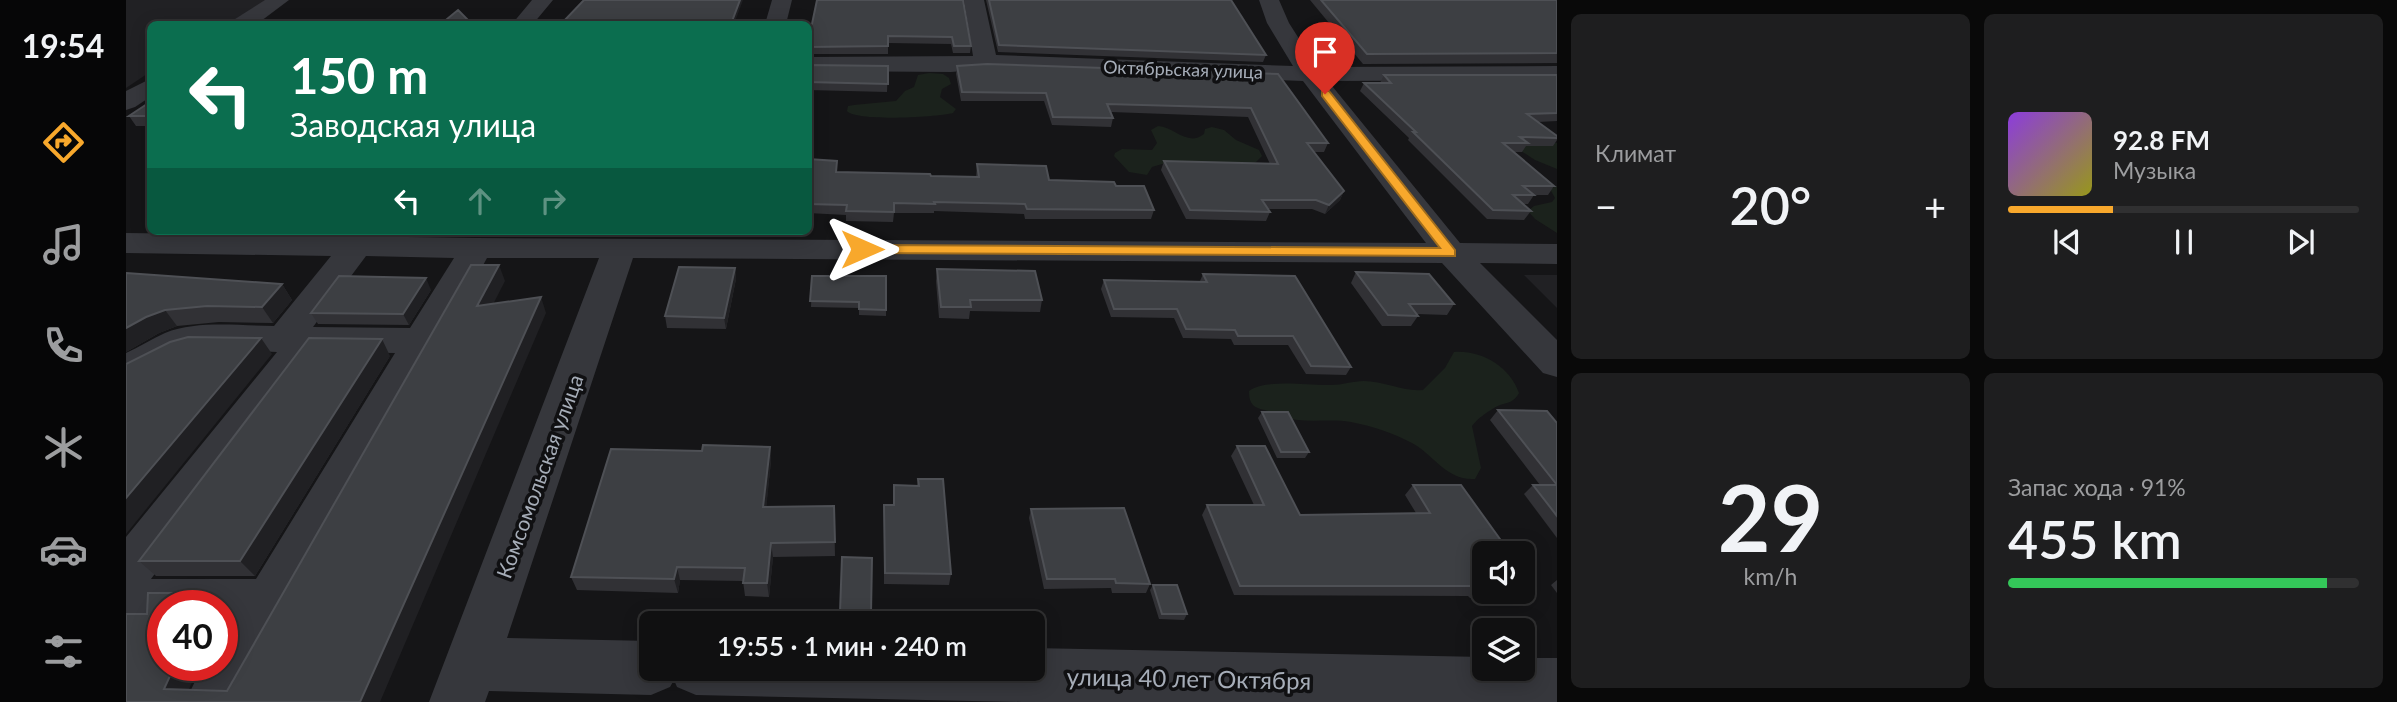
<!DOCTYPE html>
<html lang="ru">
<meta charset="utf-8">
<style>
:root{--surface:#101011;--page:#1e1e1f;--text:#f1f3f6;--muted:#9c9d9f;--line:#303031;--accent:#f8a82c}
body{margin:0;font-family:Lato,sans-serif;background:var(--page);color:var(--text);height:100vh;display:flex;flex-direction:column;font-size:26px;white-space:nowrap}
*{box-sizing:border-box;margin:0}
p{font-size:23px;color:var(--muted)}
.icon{flex:none;width:38px;height:38px;fill:none;stroke:currentColor;stroke-width:2;stroke-linecap:round;stroke-linejoin:round}
.map{position:relative;flex:1;overflow:hidden}
.sheet{display:flex;flex-direction:column;gap:14px;padding:14px;background:#090909;width:840px}
.sheet>*{flex:none}
.guide{position:absolute;left:21px;top:21px;width:665px;height:214px;border-radius:10px;box-shadow:0 4px 18px #0003,0 0 0 2px var(--line);background:#0b6e4f;color:#fff;overflow:hidden}
.controls{position:absolute;left:1346px;top:541px;display:grid;gap:14px}
.controls a{display:grid;place-items:center;width:63px;height:63px;border-radius:10px;background:var(--surface);box-shadow:0 4px 18px #0003,0 0 0 2px var(--line);font-size:35px}
.speed{position:absolute;left:21px;top:590px;display:flex;gap:14px;font-size:35px;font-weight:700;text-align:center}
.speed>*{display:grid;place-content:center;width:91px;height:91px;border-radius:50%;background:var(--surface);box-shadow:0 4px 18px #0003,0 0 0 2px var(--line);line-height:1}
.speed .limit{border:10px solid #d22;background:#fff;color:#111}
.pin{position:absolute;display:grid;place-items:center;width:60px;height:60px;color:#fff;margin:-72px -30px;border-radius:50% 50% 50% 0;rotate:-45deg;box-shadow:0 0 7px #0007}
.pin .icon{rotate:45deg}
.me{position:absolute;width:77px;margin:-38px;rotate:90deg;stroke-linejoin:round;filter:drop-shadow(0 0 5px #0008)}
.turn{display:flex;align-items:center;gap:24px;height:147px;padding:0 28px;font-size:32px}
.turn .icon{width:91px;height:91px;stroke-width:2.5}
.turn b{display:block;font-size:49px;line-height:60px}
.lanes{display:flex;align-items:center;height:66px;padding:0 28px;background:#0003;justify-content:center;gap:35px;direction:ltr}
.lanes .off{opacity:.35}
.big{font-size:52px;font-weight:600;line-height:1.1}
.sheet .widget{flex:1;display:flex;flex-direction:column;justify-content:center;gap:10px;min-width:0;padding:0 24px;border-radius:10px;background:var(--page)}
.sheet .dial{align-items:center;gap:0}
.dial b{font-size:91px;line-height:1}
.song{display:flex;align-items:center;gap:21px}
.cover{width:84px;height:84px;border-radius:10px;background:linear-gradient(135deg,hsl(270 70% 55%),hsl(60 70% 35%))}
.played{height:7px;border-radius:4px;background:linear-gradient(90deg,var(--accent) 30%,var(--line) 30%)}
.keys{display:flex;justify-content:space-around;direction:ltr}
.heat{display:flex;justify-content:space-between;align-items:center;font-size:38px;direction:ltr}
.charge{height:10px;border-radius:5px;background:linear-gradient(90deg,#34c759 91%,var(--line) 0)}
.sheet .tiles{flex:1;display:grid;gap:14px;grid-template-columns:repeat(2,1fr)}
.trip{position:absolute;left:513px;top:611px;width:406px;height:70px;border-radius:10px;background:var(--surface);box-shadow:0 4px 18px #0003,0 0 0 2px var(--line);font-weight:600;line-height:70px;text-align:center}
main{display:flex;flex:1;min-height:0}
.tab-bar{display:flex;flex-direction:column;width:126px;justify-content:space-around;align-items:center;background:#060607;color:var(--muted)}
.tab-bar .icon{width:49px;height:49px}
.tab-bar .selected{color:var(--accent)}
.tab-bar b{font-size:32px;color:var(--text)}
.map>svg:first-child{display:block}
.built{fill:#212124}
.green{fill:#1b221c}
.lines{fill:none;stroke-linecap:round;stroke-linejoin:round}
.minor{fill:#36373c;fill-rule:evenodd}
.wall{fill:#313135}
.shaded-wall{fill:#202023}
.building{fill:#3d3f43;stroke:#4e5055;stroke-width:2}
.route{fill:#f8a82c;stroke:#a16d1d;stroke-width:2}
.labels{text-anchor:middle;dominant-baseline:central;stroke-width:7;stroke-linejoin:round;paint-order:stroke}
.far-street-label{font-size:18px;fill:#a6adb8;stroke:#101012}
.street-label{font-size:21px;fill:#a6adb8;stroke:#101012}
.near-street-label{font-size:24px;fill:#a6adb8;stroke:#101012}
</style>
<main>
<nav class="tab-bar">
<b>19:54</b>
<svg class="icon selected" aria-label="directions" viewBox="0 0 24 24"><path d="M12 3l9 9-9 9-9-9zM9 14v-3h6M13 9l2 2-2 2"/></svg>
<svg class="icon" aria-label="music" viewBox="0 0 24 24"><path d="M9 18V5l10-2v13"/><circle cx="6" cy="18" r="3"/><circle cx="16" cy="16" r="3"/></svg>
<svg class="icon" aria-label="phone" viewBox="0 0 24 24"><path d="M5 4h4l2 5-3 2q2 4 5 5l2-3 5 2v4C11 20 4 13 5 4z"/></svg>
<svg class="icon" aria-label="climate" viewBox="0 0 24 24"><path d="M12 3v18M4 7l16 10M4 17L20 7"/></svg>
<svg class="icon" aria-label="car" viewBox="0 0 24 24"><path d="M5 17H2v-5l4-1 3-4h7l3 4 3 1v5h-3M9 17h6M6 11h13"/><circle cx="7" cy="17" r="2"/><circle cx="17" cy="17" r="2"/></svg>
<svg class="icon" aria-label="filters" viewBox="0 0 24 24"><path d="M4 7h16M4 17h16"/><circle cx="9" cy="7" r="2"/><circle cx="15" cy="17" r="2"/></svg>
</nav>
<div class="map">
<svg width="1431" height="702" viewBox="0 0 1431 702">
<rect width="100%" height="100%" fill="#151517"/>
<path class="built" d="M0,0H141L101,24H24V72L0,88Z
M1398,275H1431V308Z"/>
<path class="green" d="M803,73L817,74L823,78L825,84L816,89L814,97L830,109L827,113C812,117 731,122 721,111L722,106L728,105L770,101L779,91L788,87L792,75Z
M1032,126C1049,127 1061,147 1078,134L1079,129L1086,127L1098,130L1110,140L1133,150L1136,156L1130,162L1120,165L1036,164L1026,167L1021,175L1003,172L988,156L989,153L996,149L1026,150L1031,143L1025,130Z
M1366,132L1431,143V169L1409,160Z
M1431,186V233L1409,219L1402,211L1408,206L1426,202L1429,198L1424,189Z
M1328,352C1356,350 1384,367 1393,393C1387,405 1377,402 1368,408C1360,413 1352,418 1346,426L1355,468L1349,479C1321,481 1308,455 1286,443C1267,433 1246,426 1225,422C1208,419 1189,422 1172,420C1162,419 1155,415 1146,412C1132,408 1123,409 1123,391C1141,378 1183,386 1205,385C1216,385 1227,381 1238,381C1258,381 1277,392 1297,390L1319,368Z"/>
<g class="lines">
<path class="minor" d="M139,0H163L131,24H107L109,19Z
M406,0H427L407,24H386Z
M646,0H666L660,24H639Z
M838,0H858L870,55L1167,66L1141,23L1133,0H1153L1163,23L1191,67L1431,66V80L1202,81L1334,243L1431,244V264L1354,263L1431,340V377L1417,373L1316,263L507,258L381,638L525,641V668H906V648L1358,657V668H1396V658H1431V702H896L570,695L551,687L548,680L544,687L525,695L363,691L359,702H303L473,258H361L118,702H59L77,665H96V634L101,627H96V606H37V627H0V537L151,352C124,351 90,345 64,353C41,360 23,377 0,384V353C13,347 26,339 39,333C72,320 113,326 148,326L205,256L0,253V233L350,238L1300,243L1177,81L860,69L825,72L682,71V57L847,56ZM240,256L328,258L284,328L187,327ZM192,352L269,353L130,579H25Z
M24,79V97L9,107L0,110V91Z"/>
</g>
<path class="wall" d="M837,0L845,46L844,53H827L825,44L762,43V54H682V24Z
M860,0H1105L1140,55L1137,62L872,52Z
M1184,0H1431V63L1237,64Z
M682,65L762,66L761,92L682,90Z
M831,66L1152,74L1202,143L1198,152H1188L1218,191L1214,200L1199,214L1186,209H1142L1144,212L1140,221L1060,219L1035,170L1038,161L1144,164L1122,117L985,112L987,118L985,127L926,125L918,101H835L830,74Z
M1258,75H1431V121L1412,122L1431,136V140L1427,146H1400L1396,152H1388L1428,186L1422,195H1408L1402,204H1397L1405,211L1398,220L1361,219L1282,140L1283,138L1234,91L1238,83H1254Z
M24,102V126H10L3,116Z
M682,159L711,172L805,176L850,177L851,164L923,180L990,186L1028,210L1025,219H899L898,214L808,211V213H768L767,222L720,221V215L682,213Z
M609,268L610,279L600,329L541,328L539,316Z
M811,269L916,300L914,312L844,311L843,319L813,318L810,281Z
M1230,272L1328,304L1321,315L1291,314L1292,316L1285,326H1256L1225,283Z
M0,273L156,284L166,300L147,323L93,322L51,326L33,333L0,352Z
M1077,274L1225,367L1220,375L1180,374L1162,345H1108L1105,339L1057,338L1048,318L985,317L975,289L978,280L1074,281Z
M686,276L760,310V316L733,315V308L685,307Z
M305,290L283,325L192,324L185,313Z
M264,356L129,576H30L13,561Z
M1372,410L1431,423V538L1398,494L1407,485H1414L1364,420Z
M1136,412L1183,452L1179,458H1151L1132,418Z
M1111,446L1174,515L1290,513L1279,495L1287,485L1358,553V592H1396V571L1409,589L1398,598H1344L1342,596L1108,595L1076,515L1081,505H1128L1105,456Z
M644,447L645,461L640,507L708,506L709,556L647,557L643,597L619,596L617,581L554,580L552,593L451,590L445,577L576,451Z
M792,479L825,574L823,585L758,584V505H767L768,485L791,486Z
M905,509L1024,584L1020,593H986L985,588L918,589L903,518Z
M716,557L745,613V618H714Z
M1431,580V593L1425,585Z
M1027,585L1061,614L1058,620L1033,619L1024,590Z"/>
<path class="shaded-wall" d="M614,0H617L608,24H605Z
M1218,191L1214,200L1199,214L1203,205Z
M373,265L379,281L358,322L351,306Z
M609,268L610,279L600,329L598,318Z
M300,278L305,290L283,325L277,314Z
M156,284L166,300L147,323L136,307Z
M415,297L420,313L254,702H234Z
M39,310L51,326L33,333L0,352V328L20,317Z
M135,338L146,354L0,534V498Z
M256,339L264,356L129,576L114,561Z
M644,447L645,461L639,522L637,507Z
M645,543L647,557L643,597L641,583Z
M551,567L554,580L552,593L548,579Z
M77,593L90,606H77Z
M49,665H74L57,702L38,689Z"/>
<path class="building" d="M458,0H614L605,24H435Z
M691,0H837L845,46H828L826,37L762,36V46L682,47V24H665H686Z
M863,0H1105L1140,55L873,45Z
M1195,0H1431V53L1241,54Z
M332,10L344,22L341,24H315Z
M861,64L1152,74L1202,143H1181L1218,191L1203,205L1190,200H1136L1144,212L1064,210L1038,161L1152,164L1125,108L981,104L987,118L927,117L920,93L836,92L831,66Z
M682,65L762,66V84L682,82Z
M1258,75H1431V113L1401,114L1431,136V138L1394,137L1402,143H1377L1428,186H1397L1408,195H1387L1405,211L1367,210L1287,132H1290L1238,83H1265Z
M24,102V116H3Z
M682,159L711,161L710,172L804,174L805,176L853,177L851,164L920,166L923,180L988,182L990,186H1018L1028,210L901,209L899,204L808,202L809,204L768,203V212L720,211L721,205L682,204Z
M345,265H373L351,306L415,297L234,702H0V614H21L22,593H77V606H37V665H49L38,689L101,691Z
M553,267L609,268L598,318L539,316Z
M811,269L909,271L916,300H844L845,307H815Z
M1230,272L1303,274L1328,304H1283L1292,316L1262,315Z
M0,273L156,284L136,307L81,306L39,310L20,317L0,328Z
M1077,274L1169,276L1225,367L1185,366L1167,336H1112L1109,330L1060,329L1051,309H988L978,280L1081,282Z
M213,276L300,278L277,314L185,313Z
M686,276H760V310L733,309V302L684,301Z
M62,337L135,338L0,498V364L44,342Z
M183,338L256,339L114,561H13Z
M1372,410L1421,411L1431,423V516L1407,485H1431Z
M1136,412H1162L1183,452H1155Z
M577,445L644,447L637,507L708,506L709,542L645,543L641,583H617L619,568L551,567L548,579L445,577L485,449L576,451Z
M1111,446H1139L1174,515L1304,513L1287,485H1335L1384,553H1358V589H1354L1352,586H1114L1081,505H1138Z
M792,479H817L825,574L759,573L758,505H768V485L793,486Z
M998,508L1024,584L990,583L989,579H921L905,509Z
M716,557L746,558L745,613L714,612Z
M1396,571L1409,589H1396Z
M1027,585H1051L1061,614H1036Z"/>
<path class="route" d="M1196,91H1203L1329,250V256L736,253L729,249L736,245L1314,248L1196,96Z"/>
<g class="labels">
<g class="far-street-label">
<text transform="translate(1057 69) rotate(2)">Октябрьская улица</text>
</g>
<g class="street-label">
<text transform="translate(413 476) rotate(-70)">Комсомольская улица</text>
</g>
<g class="near-street-label">
<text transform="translate(1063 678) rotate(1)">улица 40 лет Октября</text>
</g>
</g>
</svg>
<div class="controls">
<a><svg class="icon" aria-label="sound" viewBox="0 0 24 24"><path d="M4 9h4l5-4v14l-5-4H4zM17 9q2 3 0 6"/></svg></a>
<a><svg class="icon" aria-label="layers" viewBox="0 0 24 24"><path d="M12 4l9 5-9 5-9-5zM3 14l9 5 9-5"/></svg></a>
</div>
<div class="speed"><div class="limit">40</div></div>
<div class="pin" style="left:1199px;top:94px;background:#d93025"><svg class="icon" aria-label="arrive" viewBox="0 0 24 24"><path d="M6 21V4h12l-3 4 3 4H6"/></svg></div>
<svg class="me" style="left:736px;top:249px" viewBox="-20 -20 40 40"><path d="M0-17L14 15 0 8-14 15z" fill="#f8a82c" stroke="#fff" stroke-width="4"/></svg>
<div class="trip">19:55 · 1 мин · 240 m</div>
<div class="guide">
<div class="turn"><svg class="icon" aria-label="left" viewBox="0 0 24 24"><path d="M17 20v-9H6M10 6l-5 5 5 5"/></svg><div><b>150 m</b>Заводская улица</div></div>
<div class="lanes"><svg class="icon" aria-label="left" viewBox="0 0 24 24"><path d="M17 20v-9H6M10 6l-5 5 5 5"/></svg><svg class="icon off" aria-label="ahead" viewBox="0 0 24 24"><path d="M12 20V5M6 11l6-6 6 6"/></svg><svg class="icon off" aria-label="right" viewBox="0 0 24 24"><path d="M7 20v-9h11M14 6l5 5-5 5"/></svg></div>
</div>
</div>
<section class="sheet">
<div class="tiles">
<div class="widget"><p>Климат</p>
<div class="heat"><a>−</a><b class="big">20°</b><a>+</a></div>
</div>
<div class="widget">
<div class="song"><i class="cover"></i><div><b>92.8 FM</b><p>Музыка</p></div></div>
<div class="played"></div>
<div class="keys"><svg class="icon" aria-label="previous" viewBox="0 0 24 24"><path d="M18 5L8 12l10 7zM5 5v14"/></svg><svg class="icon" aria-label="pause" viewBox="0 0 24 24"><path d="M8 5v14M16 5v14"/></svg><svg class="icon" aria-label="next" viewBox="0 0 24 24"><path d="M6 5l10 7-10 7zM19 5v14"/></svg></div>
</div>
<div class="widget dial"><b>29</b><p>km/h</p></div>
<div class="widget"><p>Запас хода · 91%</p><b class="big">455 km</b><div class="charge"></div></div>
</div>
</section>
</main>
